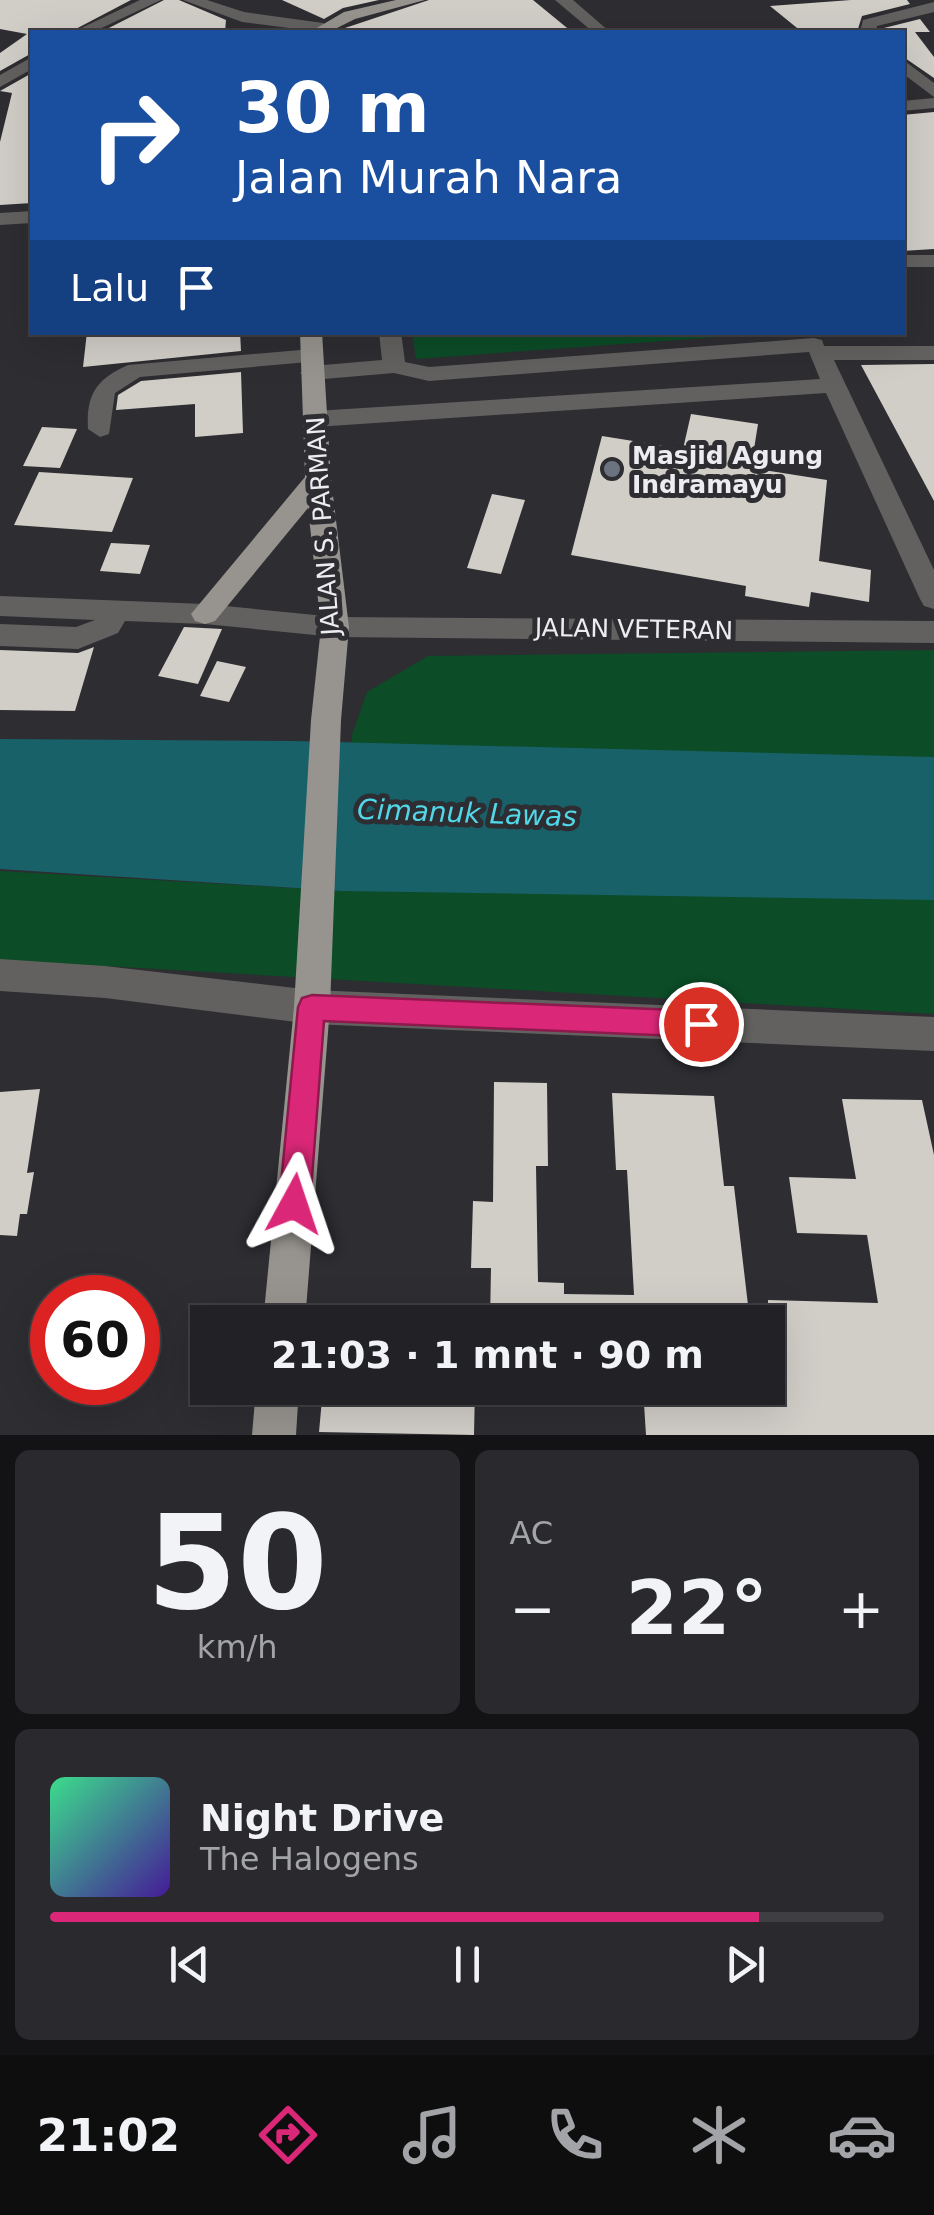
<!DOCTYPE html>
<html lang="id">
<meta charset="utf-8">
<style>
:root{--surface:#222226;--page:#2a2a2e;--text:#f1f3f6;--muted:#a2a4a7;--line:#3f3f43;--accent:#db2777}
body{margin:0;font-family:"DejaVu Sans",sans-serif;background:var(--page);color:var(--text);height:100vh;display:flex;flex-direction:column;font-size:38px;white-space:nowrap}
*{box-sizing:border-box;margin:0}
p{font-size:32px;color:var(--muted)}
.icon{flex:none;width:55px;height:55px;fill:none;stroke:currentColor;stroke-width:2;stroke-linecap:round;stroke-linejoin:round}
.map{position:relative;height:1435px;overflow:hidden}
.side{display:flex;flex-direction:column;gap:15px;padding:15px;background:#131315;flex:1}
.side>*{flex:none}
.banner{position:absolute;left:30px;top:30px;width:875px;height:305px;border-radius:0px;box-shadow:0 10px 40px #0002,0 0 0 2px var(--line);background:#1a4fa0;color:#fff;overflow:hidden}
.speed{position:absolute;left:30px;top:1275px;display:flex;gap:20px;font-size:50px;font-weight:700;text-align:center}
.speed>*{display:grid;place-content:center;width:130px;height:130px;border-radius:50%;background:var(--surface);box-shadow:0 10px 40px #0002,0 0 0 2px var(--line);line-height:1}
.speed .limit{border:15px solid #d22;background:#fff;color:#111}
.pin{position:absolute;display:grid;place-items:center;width:85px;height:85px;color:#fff;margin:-42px;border:5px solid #fff;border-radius:50%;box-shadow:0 2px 10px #0007}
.me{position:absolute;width:110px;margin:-55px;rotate:5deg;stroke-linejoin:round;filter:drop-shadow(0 0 8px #0008)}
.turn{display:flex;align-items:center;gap:35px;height:210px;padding:0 40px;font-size:45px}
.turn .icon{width:130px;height:130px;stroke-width:2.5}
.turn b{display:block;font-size:70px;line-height:85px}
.then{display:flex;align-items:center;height:95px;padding:0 40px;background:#0003;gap:20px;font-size:38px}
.big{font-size:75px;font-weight:700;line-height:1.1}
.side .widget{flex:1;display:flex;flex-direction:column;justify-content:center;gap:15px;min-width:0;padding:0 35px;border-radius:15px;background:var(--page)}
.side .dial{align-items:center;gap:0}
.dial b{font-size:130px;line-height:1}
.song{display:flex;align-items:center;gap:30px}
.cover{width:120px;height:120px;border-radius:15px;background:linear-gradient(135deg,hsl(150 70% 55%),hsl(260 70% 35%))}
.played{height:10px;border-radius:5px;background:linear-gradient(90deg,var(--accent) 85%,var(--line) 85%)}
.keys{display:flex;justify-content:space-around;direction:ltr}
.heat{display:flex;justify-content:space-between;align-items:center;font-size:55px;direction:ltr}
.side .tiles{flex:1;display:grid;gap:15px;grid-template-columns:1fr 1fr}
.widget:last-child{grid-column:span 2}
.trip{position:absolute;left:190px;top:1305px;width:595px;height:100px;border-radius:0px;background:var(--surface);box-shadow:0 10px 40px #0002,0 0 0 2px var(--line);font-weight:700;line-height:100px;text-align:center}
.menu{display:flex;height:160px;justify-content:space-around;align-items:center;background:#0e0e0f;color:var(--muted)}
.menu .icon{width:70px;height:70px}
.menu .selected{color:var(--accent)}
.menu b{font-size:45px;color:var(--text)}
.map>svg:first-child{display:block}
.green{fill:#0c4c27}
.water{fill:#186169}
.building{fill:#d1cdc7}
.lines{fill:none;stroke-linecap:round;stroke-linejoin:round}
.minor{fill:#63615f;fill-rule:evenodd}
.major{fill:#97948f;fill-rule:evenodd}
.route{fill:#db2777;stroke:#8e194d;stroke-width:2.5}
.worship-dot{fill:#6b7280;stroke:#2d2d32;stroke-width:4}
.labels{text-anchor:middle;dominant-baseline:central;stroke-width:10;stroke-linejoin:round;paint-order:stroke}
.poi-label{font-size:25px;font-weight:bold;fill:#ededf1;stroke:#2d2d32;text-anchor:start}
.street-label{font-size:25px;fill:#ededf1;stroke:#2d2d32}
.water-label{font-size:28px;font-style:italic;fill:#51d7e7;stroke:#2d2d32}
</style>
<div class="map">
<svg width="934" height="1435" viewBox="0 0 934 1435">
<rect width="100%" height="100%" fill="#2d2d32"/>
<path class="green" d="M789,332L416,359L412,333V332Z
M934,650V1014L0,960V871L344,891L352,735L367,692L428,656Z"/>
<path class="water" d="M0,739L294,741L934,757V900L342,891L0,869Z"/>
<path class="building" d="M0,0H131L70,32H32V53L0,71V53L27,34L0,29Z
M164,0H179L226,20L225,32H101Z
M282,0H379L343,8L324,19Z
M429,0H533L572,32H354L345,28Z
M851,0H907L910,4L862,16L857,32H802L770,6Z
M920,19L930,32H915L934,57V78L902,56V32H880V29Z
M32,73V203L0,205V142L12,93L0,91Z
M934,112V249L902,251V115Z
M87,332H240L241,351L83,367Z
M934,364V501L861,365Z
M241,372L243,433L195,437V404L116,410L118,395L141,381Z
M691,414L758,424L751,468L827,480L819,561L871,570L869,602L811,592L809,607L745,596L746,586L571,555L602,436L683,449Z
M42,427L77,429L60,468L23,466Z
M39,472L133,478L112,532L14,525Z
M492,494L525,500L501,574L467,568Z
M111,543L150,545L140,574L100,571Z
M184,627L222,629L198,684L158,676Z
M94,647L75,711L0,710V650L78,653Z
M217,661L246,667L229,702L200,696Z
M494,1082L547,1083L548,1166H536L538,1282L564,1283V1294L634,1295L627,1170H616L612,1093L714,1096L724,1186H734L750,1322H490L491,1268H471L473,1201L493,1202Z
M40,1089L27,1173L34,1172L27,1214H20L17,1236L0,1235V1092Z
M842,1099L922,1100L934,1155V1435H646L643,1388H768V1300L878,1303L867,1235L797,1233L789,1177L856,1179Z
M323,1388H475L474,1435L319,1432Z"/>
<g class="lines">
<path class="minor" d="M140,0H161L93,32H73Z
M183,0H207L244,12L323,23L331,28L320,32L242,22Z
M555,0H573L610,32H593Z
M934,2V12L877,26L876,32H860L863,20Z
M32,57V69L0,87V75Z
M902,59L934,83V97L902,73Z
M934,98V108L902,111V101Z
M32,211V223L0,225V213Z
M902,255H934V267H902Z
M379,332H401L405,362L429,367L814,338L822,340L824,346H934V360H834L934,570V609L924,606L920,599L826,393L315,427L303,419L315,411L820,379L809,352L429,381L394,373L312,380L300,373L312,366L382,360Z
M312,349L323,356L320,361L140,377L115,393L109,434L100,437L88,429C86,395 96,379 128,365Z
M0,596L205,604L335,617L934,621V643L335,637L205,624L125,621L118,633L78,649L0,646V624L76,627L95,620L0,616Z
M0,959L105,966L312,990L934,1017V1051L312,1024L105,998L0,991Z"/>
<path class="major" d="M396,0H425L355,19L329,32H310L344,12Z
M300,332H322L331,479L349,627L341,720L330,1007L305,1322H263L294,1007L311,720L321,627L308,508L215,621L205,624L195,621L191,614L305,477Z
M256,1388H299L296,1435H252Z"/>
</g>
<path class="route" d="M312,995L701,1011L710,1015L714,1024L710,1033L701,1037L324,1021L310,1204L305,1215L294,1219L284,1215L279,1204L298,1007L302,998Z"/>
<circle class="worship-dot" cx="612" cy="469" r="10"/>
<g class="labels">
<g class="poi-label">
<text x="632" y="455">Masjid Agung<tspan x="632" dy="29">Indramayu</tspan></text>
</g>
<g class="street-label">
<text transform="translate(323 526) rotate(-94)">JALAN S. PARMAN</text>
<text transform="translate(634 629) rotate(1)">JALAN VETERAN</text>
</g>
<g class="water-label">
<text transform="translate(467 813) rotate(2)">Cimanuk Lawas</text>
</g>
</g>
</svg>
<div class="speed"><div class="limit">60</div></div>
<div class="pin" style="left:701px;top:1024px;background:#d93025"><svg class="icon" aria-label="arrive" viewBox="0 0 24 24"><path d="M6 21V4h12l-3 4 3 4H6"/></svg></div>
<svg class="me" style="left:294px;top:1204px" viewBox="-20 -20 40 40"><path d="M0-17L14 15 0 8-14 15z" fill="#db2777" stroke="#fff" stroke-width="4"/></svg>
<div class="trip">21:03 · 1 mnt · 90 m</div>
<div class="banner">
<div class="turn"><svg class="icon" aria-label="right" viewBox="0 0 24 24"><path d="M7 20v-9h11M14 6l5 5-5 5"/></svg><div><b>30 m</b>Jalan Murah Nara</div></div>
<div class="then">Lalu<svg class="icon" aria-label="arrive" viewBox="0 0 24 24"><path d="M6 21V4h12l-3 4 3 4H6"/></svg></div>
</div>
</div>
<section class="side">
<div class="tiles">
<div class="widget dial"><b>50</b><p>km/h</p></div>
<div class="widget"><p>AC</p>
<div class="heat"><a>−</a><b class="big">22°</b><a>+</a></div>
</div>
<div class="widget">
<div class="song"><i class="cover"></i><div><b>Night Drive</b><p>The Halogens</p></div></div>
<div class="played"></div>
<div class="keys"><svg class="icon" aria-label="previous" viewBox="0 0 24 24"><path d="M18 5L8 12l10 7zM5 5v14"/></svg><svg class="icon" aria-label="pause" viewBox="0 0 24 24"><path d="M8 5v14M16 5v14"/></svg><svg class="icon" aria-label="next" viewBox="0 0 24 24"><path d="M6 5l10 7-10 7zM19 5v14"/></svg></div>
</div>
</div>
</section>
<nav class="menu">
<b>21:02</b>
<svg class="icon selected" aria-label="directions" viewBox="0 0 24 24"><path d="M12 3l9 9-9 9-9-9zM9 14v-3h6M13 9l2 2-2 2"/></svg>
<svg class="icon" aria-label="music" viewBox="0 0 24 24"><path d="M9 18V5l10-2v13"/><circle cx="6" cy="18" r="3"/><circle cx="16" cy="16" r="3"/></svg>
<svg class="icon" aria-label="phone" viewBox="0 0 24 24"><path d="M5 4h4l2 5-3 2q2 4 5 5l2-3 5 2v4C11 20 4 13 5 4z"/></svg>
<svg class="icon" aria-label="climate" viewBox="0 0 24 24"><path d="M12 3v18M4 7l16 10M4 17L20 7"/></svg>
<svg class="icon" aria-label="car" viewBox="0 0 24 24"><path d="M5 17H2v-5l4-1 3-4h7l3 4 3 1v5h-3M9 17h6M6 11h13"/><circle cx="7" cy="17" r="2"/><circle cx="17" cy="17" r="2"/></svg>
</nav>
